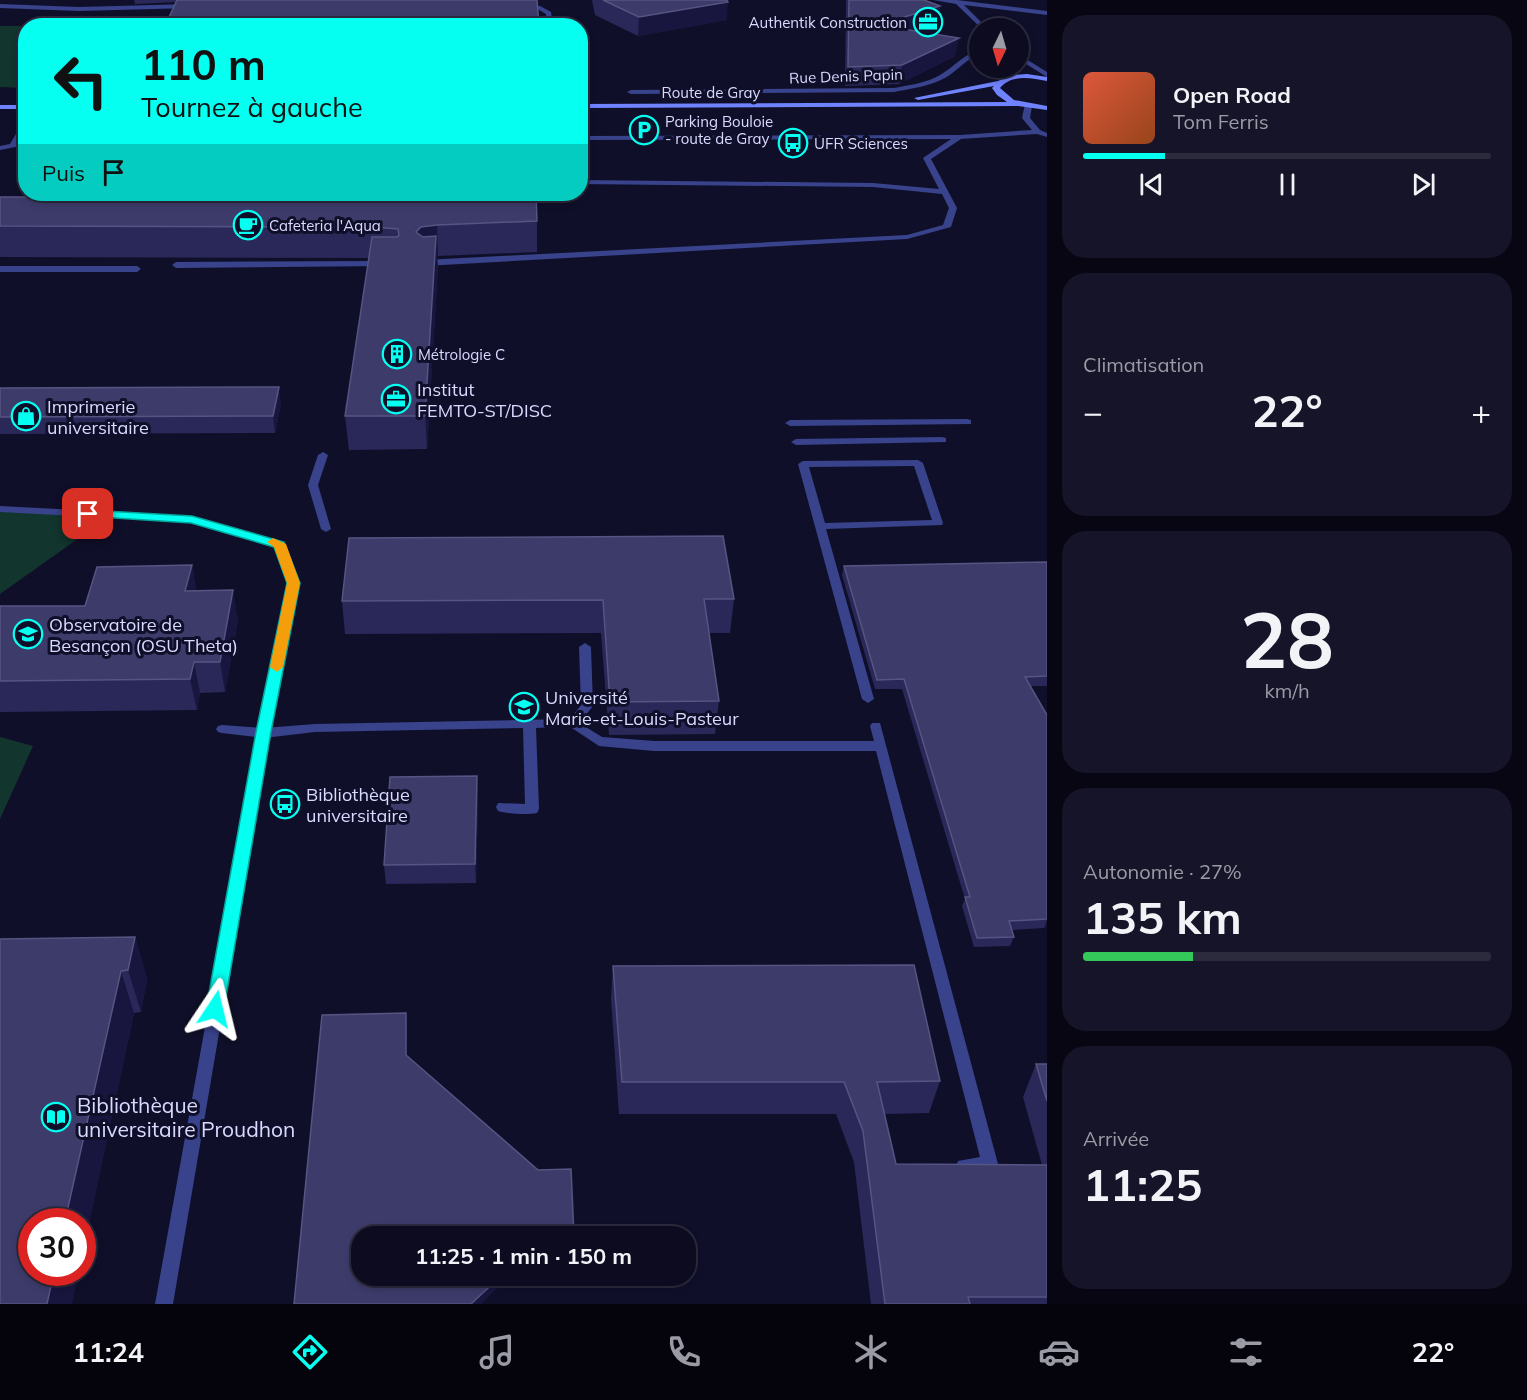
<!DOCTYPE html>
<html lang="fr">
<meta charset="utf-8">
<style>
:root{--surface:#0c0b20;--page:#151429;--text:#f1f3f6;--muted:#9a9ba5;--line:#2c2b3e;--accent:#05fff0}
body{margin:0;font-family:Mulish,sans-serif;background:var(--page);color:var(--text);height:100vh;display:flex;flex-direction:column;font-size:22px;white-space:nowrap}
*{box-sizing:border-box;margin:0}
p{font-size:20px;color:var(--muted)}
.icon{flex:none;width:33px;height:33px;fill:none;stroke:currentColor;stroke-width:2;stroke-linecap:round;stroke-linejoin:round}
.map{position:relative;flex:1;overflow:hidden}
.side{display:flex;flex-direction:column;gap:15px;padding:15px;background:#070612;width:480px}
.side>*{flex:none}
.hud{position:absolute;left:18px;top:18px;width:570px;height:183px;border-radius:24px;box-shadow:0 3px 9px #0003,0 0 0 2px var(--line);background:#05fff0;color:#111;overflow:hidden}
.needle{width:39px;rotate:185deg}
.controls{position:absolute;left:969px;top:18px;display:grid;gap:12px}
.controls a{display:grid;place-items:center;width:60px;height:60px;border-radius:50%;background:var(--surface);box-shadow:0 3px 9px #0003,0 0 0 2px var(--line);font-size:30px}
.speed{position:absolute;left:18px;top:1208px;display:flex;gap:12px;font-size:30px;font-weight:700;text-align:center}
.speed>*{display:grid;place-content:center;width:78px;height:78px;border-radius:50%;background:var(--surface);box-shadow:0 3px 9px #0003,0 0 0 2px var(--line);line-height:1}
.speed .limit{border:9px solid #d22;background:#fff;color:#111}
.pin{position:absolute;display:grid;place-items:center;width:51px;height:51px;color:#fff;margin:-26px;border-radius:12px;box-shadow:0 3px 9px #0006}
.me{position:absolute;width:66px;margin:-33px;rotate:10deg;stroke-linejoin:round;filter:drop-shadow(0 0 4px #0008)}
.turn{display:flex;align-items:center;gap:21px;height:126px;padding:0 24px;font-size:27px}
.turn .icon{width:78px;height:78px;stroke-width:2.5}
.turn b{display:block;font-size:42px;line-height:51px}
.then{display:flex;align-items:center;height:57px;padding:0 24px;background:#0003;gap:12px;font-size:22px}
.big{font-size:45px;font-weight:700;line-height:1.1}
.side .card{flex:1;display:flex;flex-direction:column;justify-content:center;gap:9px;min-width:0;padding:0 21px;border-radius:24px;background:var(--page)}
.side .dial{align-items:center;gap:0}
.dial b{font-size:78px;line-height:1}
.song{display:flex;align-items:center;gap:18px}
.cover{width:72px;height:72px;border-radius:9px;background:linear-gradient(135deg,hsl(10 70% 55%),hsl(20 70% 35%))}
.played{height:6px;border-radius:3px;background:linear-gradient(90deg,var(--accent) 20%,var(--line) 20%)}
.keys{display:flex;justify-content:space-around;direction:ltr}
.heat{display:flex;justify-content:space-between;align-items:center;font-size:33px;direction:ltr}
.charge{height:9px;border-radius:4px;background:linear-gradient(90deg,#34c759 27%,var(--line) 0)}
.trip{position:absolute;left:351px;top:1226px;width:345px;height:60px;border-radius:24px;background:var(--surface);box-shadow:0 3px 9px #0003,0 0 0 2px var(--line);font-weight:700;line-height:60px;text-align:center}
.menu{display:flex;height:96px;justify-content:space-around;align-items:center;background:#05040d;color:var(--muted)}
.menu .icon{width:42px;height:42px}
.menu .active{color:var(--accent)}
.menu b{font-size:27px;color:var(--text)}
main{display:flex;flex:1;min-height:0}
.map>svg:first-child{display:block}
.green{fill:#12352e}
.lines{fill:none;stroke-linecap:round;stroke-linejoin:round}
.lane{fill:#38438b;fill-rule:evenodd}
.street{fill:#38438b;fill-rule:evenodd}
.secondary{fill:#7083ff;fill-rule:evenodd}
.wall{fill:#2a2859}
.shaded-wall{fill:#18163e}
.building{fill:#3d3b6a;stroke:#555482;stroke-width:1.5}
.route{fill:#05fff0;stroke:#03a69c;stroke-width:1.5}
.slow{fill:#f59e0b}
.labels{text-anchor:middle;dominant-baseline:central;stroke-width:6;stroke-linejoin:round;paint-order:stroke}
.far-poi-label{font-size:15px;fill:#d9daff;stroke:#100f2a;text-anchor:start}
.far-street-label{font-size:15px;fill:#d9daff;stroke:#100f2a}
.poi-label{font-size:18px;fill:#d9daff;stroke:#100f2a;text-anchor:start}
.near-poi-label{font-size:21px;fill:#d9daff;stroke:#100f2a;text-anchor:start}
</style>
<main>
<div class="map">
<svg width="1047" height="1304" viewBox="0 0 1047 1304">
<rect width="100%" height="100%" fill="#100f2a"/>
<path class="green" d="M0,26H25V88L0,87Z
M0,510L110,516L0,594Z
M0,737L33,746L0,819Z"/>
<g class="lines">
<path class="lane" d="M536,6H540L551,12L553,26H547L546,14L536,8Z
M980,49V54C966,59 957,71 945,78C930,86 910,89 894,92L631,94L627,92L631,90L894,88C909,85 927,83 940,75C954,67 963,55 980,49Z
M957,135L964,137L931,159L957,208L951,227L907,239L424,266L420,263L424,260L907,235L943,225L949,208L942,194L873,187L580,184V180L873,183L939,189L923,158Z
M383,261L387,264L386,266L176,268L172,265L176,262Z
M0,266H137L141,269L137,272H0Z
M585,643L591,647L593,706L577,726L536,728L539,809L537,813C526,815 509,814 498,811L496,807L498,803L525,804L523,728L315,732L264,738L222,733L218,732L216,729L218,726L222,725L264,728L315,724L570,719L581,705L579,647Z"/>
<path class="street" d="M933,0H957L1047,11V15L964,5L987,28H981L956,4Z
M0,4L79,7L191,4L194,6L191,8L79,11L0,8Z
M1018,54L1047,72V77L1018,59Z
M1002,68H1008L1007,81L1002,80Z
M1025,104L1032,106L1030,118L1040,130L1047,133V137L1037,134L960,139L580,140V136L960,135L1032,130L1022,118Z
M23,122H26V131L19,142L26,141V145L0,150V146L10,144Z
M967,419L971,420V424L790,426L785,423L790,420Z
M942,437L946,438V442L796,445L791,442L796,439Z
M323,452L328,455L318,485L331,529L326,532L321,529L308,485L318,455Z
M918,460L923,463L943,523L942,525L826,529L874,699L868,703L862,699L798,464L803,461ZM914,466L932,520L825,523L809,467Z
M0,506L192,516L284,542L299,583L270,733L173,1304H155L258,733L287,583L275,546L191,522L0,512Z
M573,719L602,737L654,741H874L870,726L872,723H880L998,1164L996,1169L964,1174L958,1171L956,1166L958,1161L980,1157L876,751H654L599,746L569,726L567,723L569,720Z"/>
<path class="secondary" d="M1027,74L1047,77V81C1031,78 1011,74 1000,88L1014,100L1047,106V110L1018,106L580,108V104L1007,102L997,95L992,88L994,86L918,100L914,98L998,81L1012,75Z
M0,105H26V109H0Z"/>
</g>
<path class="wall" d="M134,0H537L176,2L135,4Z
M592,0H727V20L638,36L595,15Z
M846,0H924L940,6L937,24L915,31L955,56L899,84L845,86Z
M232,194L231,196H316V194H393V195L537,221V252L437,256L438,267L427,449L349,450L345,416L369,258L0,257V197H151Z
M0,388L281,404L275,433L0,434Z
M1047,562V686H1030L1047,715V926L1044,928L1012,930L1014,937L1010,946L974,947L962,906L965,899L902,689H875L842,575L844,566Z
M192,565L196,590L238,620L225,692L200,693L197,710L0,712V606H85Z
M734,599L730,633H709L719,701L715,734L609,735L601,633L345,634L342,601Z
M477,776L478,795L476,883L386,884L384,865Z
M135,937L147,979L141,1012L134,1013L82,1255V1221L0,939Z
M613,966L940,1081L929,1113L884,1114L896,1164L1042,1165L1023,1097L1036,1064H1047V1304H871L854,1162L836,1114H619L611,999Z"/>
<path class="shaded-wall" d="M728,2L727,20L638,36L639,17Z
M940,6L937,24L876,43L879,25Z
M959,38L955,56L899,84L902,65Z
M212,194H232L215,226L211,196Z
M437,225L438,256H437L438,267L427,449L416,232L421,227Z
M279,387L281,404L275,433L273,416Z
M192,565L197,596L185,591Z
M233,590L238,620L225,692L220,662Z
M194,662L200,693L197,710L190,679Z
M477,776L478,795L476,883L475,864Z
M1047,919V926L1044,928Z
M135,937L147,979L141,1012L128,970Z
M121,971L134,1013L82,1255V1221H65Z
M406,1013L407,1023L406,1064Z
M54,1272H79L72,1304H47Z
M502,1275H511L481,1304H471Z"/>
<path class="building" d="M177,0H537L539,26H165Z
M603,0H727L728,2L639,17Z
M849,0H924L940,6L879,25L959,38L902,65L848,67Z
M150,194H212L211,196H316V194H391V195L536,194L537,221L437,225L421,227L416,232L423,237L436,236L425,416H345L372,237H397L399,235L398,229L373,227L0,226V197H151Z
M279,387L273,416L0,417V388Z
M723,536L734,599H704L719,701L610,702L603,600L342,601L349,538Z
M1047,562V676L1025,677L1047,715V919L1009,921L1014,937L977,938L965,897H970L904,679L877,680L844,566Z
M192,565L185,591L233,590L220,662H194L190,679L0,681V606H85L97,567Z
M477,776L475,864L384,865L390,777Z
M135,937L128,970L121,971L65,1221H32V1272H54L47,1304H0V939Z
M914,965L940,1081L877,1082L896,1164L1047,1165V1297H968L970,1304H885L863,1131L844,1082H622L613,966Z
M406,1013V1055L538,1170L571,1169L574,1236H362V1275H502L471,1304H294L322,1015Z
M1036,1064H1047V1101Z"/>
<path class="route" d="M88,510L192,516L284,542L300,583L271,732L224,1009L221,1014L215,1016L209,1014L206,1009L256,732L287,583L274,547L191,523L84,516L82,514Z"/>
<path class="slow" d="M273,538L286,544L300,583L283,667L277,672L270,667L287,583L274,547L267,542Z"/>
<defs>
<g id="office-ring" transform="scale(1.5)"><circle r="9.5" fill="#100f2a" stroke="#05fff0" stroke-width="1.5"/><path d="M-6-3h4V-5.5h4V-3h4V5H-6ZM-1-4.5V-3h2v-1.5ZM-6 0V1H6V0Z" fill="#05fff0"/></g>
<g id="parking-ring" transform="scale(1.5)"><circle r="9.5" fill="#100f2a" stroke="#05fff0" stroke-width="1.5"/><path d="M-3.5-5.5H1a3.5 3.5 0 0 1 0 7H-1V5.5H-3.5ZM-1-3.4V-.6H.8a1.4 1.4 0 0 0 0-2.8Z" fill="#05fff0"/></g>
<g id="bus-ring" transform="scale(1.5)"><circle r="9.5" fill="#100f2a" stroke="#05fff0" stroke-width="1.5"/><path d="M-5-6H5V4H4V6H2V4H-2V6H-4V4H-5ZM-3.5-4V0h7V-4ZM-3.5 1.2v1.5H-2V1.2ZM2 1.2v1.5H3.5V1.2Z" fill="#05fff0"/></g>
<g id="cafe-ring" transform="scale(1.5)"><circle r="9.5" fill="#100f2a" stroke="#05fff0" stroke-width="1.5"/><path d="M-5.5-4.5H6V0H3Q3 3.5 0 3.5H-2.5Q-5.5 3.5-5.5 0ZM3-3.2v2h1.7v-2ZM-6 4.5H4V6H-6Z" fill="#05fff0"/></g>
<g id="building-ring" transform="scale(1.5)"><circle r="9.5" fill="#100f2a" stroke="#05fff0" stroke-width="1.5"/><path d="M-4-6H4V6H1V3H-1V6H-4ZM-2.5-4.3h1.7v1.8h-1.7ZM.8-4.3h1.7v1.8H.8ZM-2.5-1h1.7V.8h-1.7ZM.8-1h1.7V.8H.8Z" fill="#05fff0"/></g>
<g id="shop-ring" transform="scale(1.5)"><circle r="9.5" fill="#100f2a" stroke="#05fff0" stroke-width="1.5"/><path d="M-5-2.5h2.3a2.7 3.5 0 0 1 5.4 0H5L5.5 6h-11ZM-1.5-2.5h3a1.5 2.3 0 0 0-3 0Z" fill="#05fff0"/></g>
<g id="university-ring" transform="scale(1.5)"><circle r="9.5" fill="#100f2a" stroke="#05fff0" stroke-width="1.5"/><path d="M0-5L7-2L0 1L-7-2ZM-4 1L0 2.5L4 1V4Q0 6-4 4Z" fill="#05fff0"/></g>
<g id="library-ring" transform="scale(1.5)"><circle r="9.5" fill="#100f2a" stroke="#05fff0" stroke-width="1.5"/><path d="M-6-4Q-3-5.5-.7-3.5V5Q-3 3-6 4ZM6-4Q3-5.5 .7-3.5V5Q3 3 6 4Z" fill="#05fff0"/></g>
</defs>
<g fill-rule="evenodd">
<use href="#office-ring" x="928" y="22"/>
<use href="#parking-ring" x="644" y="130"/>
<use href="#bus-ring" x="793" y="143"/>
<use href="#cafe-ring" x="248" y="225"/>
<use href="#building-ring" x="397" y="354"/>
<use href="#office-ring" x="396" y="399"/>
<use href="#shop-ring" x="26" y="416"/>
<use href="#university-ring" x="28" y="634"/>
<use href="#university-ring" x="524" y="707"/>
<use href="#bus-ring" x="285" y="804"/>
<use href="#library-ring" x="56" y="1117"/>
</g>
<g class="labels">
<g class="far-poi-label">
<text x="907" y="22" text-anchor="end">Authentik Construction</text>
<text x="665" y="121">Parking Bouloie<tspan x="665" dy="17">- route de Gray</tspan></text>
<text x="814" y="143">UFR Sciences</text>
<text x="269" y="225">Cafeteria l'Aqua</text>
<text x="418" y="354">Métrologie C</text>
</g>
<g class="far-street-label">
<text transform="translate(846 76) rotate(-2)">Rue Denis Papin</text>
<text x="711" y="92">Route de Gray</text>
</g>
<g class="poi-label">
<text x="417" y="389">Institut<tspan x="417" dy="21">FEMTO-ST/DISC</tspan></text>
<text x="47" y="406">Imprimerie<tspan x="47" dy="21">universitaire</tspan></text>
<text x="49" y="624">Observatoire de<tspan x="49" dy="21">Besançon (OSU Theta)</tspan></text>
<text x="545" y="697">Université<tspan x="545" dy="21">Marie-et-Louis-Pasteur</tspan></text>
<text x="306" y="794">Bibliothèque<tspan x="306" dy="21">universitaire</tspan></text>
</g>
<g class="near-poi-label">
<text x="77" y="1105">Bibliothèque<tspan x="77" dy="24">universitaire Proudhon</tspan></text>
</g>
</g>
</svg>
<div class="controls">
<a><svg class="needle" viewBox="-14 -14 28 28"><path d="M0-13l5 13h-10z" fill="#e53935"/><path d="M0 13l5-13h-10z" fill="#9a9ba5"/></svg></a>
</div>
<div class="speed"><div class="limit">30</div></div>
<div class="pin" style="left:88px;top:514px;background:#d93025"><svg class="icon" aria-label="arrive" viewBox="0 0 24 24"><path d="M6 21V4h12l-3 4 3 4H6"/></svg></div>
<svg class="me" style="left:215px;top:1009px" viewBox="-20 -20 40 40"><path d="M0-17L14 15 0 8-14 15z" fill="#05fff0" stroke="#fff" stroke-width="4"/></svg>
<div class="trip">11:25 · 1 min · 150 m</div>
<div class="hud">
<div class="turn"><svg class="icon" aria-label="left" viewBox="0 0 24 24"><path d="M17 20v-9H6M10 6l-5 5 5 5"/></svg><div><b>110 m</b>Tournez à gauche</div></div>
<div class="then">Puis<svg class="icon" aria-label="arrive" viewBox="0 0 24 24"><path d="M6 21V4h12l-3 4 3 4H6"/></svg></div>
</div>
</div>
<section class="side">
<div class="card">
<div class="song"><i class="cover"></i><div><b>Open Road</b><p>Tom Ferris</p></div></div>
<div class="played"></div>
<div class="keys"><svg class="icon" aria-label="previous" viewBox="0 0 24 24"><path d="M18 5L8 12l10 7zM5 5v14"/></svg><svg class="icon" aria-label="pause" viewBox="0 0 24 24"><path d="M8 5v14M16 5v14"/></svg><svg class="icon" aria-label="next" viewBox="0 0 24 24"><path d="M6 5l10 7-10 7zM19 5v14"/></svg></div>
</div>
<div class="card"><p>Climatisation</p>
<div class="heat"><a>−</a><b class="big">22°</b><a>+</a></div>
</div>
<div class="card dial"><b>28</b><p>km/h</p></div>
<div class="card"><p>Autonomie · 27%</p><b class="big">135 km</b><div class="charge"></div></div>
<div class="card"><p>Arrivée</p><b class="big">11:25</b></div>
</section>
</main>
<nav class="menu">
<b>11:24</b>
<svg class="icon active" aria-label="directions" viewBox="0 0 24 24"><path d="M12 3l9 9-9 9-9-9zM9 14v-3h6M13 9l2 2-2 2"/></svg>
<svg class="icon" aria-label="music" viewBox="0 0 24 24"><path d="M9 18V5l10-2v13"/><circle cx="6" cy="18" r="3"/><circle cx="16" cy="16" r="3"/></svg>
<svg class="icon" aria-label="phone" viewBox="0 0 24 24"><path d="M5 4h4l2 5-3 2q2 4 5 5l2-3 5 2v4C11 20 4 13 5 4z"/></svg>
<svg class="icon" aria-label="climate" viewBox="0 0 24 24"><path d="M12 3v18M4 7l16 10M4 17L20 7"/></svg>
<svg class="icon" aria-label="car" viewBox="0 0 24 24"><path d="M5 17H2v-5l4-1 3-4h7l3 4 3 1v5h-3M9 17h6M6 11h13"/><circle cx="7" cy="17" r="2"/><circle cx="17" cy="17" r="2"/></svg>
<svg class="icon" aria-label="filters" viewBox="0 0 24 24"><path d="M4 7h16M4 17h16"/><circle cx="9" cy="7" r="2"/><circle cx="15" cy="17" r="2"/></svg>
<b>22°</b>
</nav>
